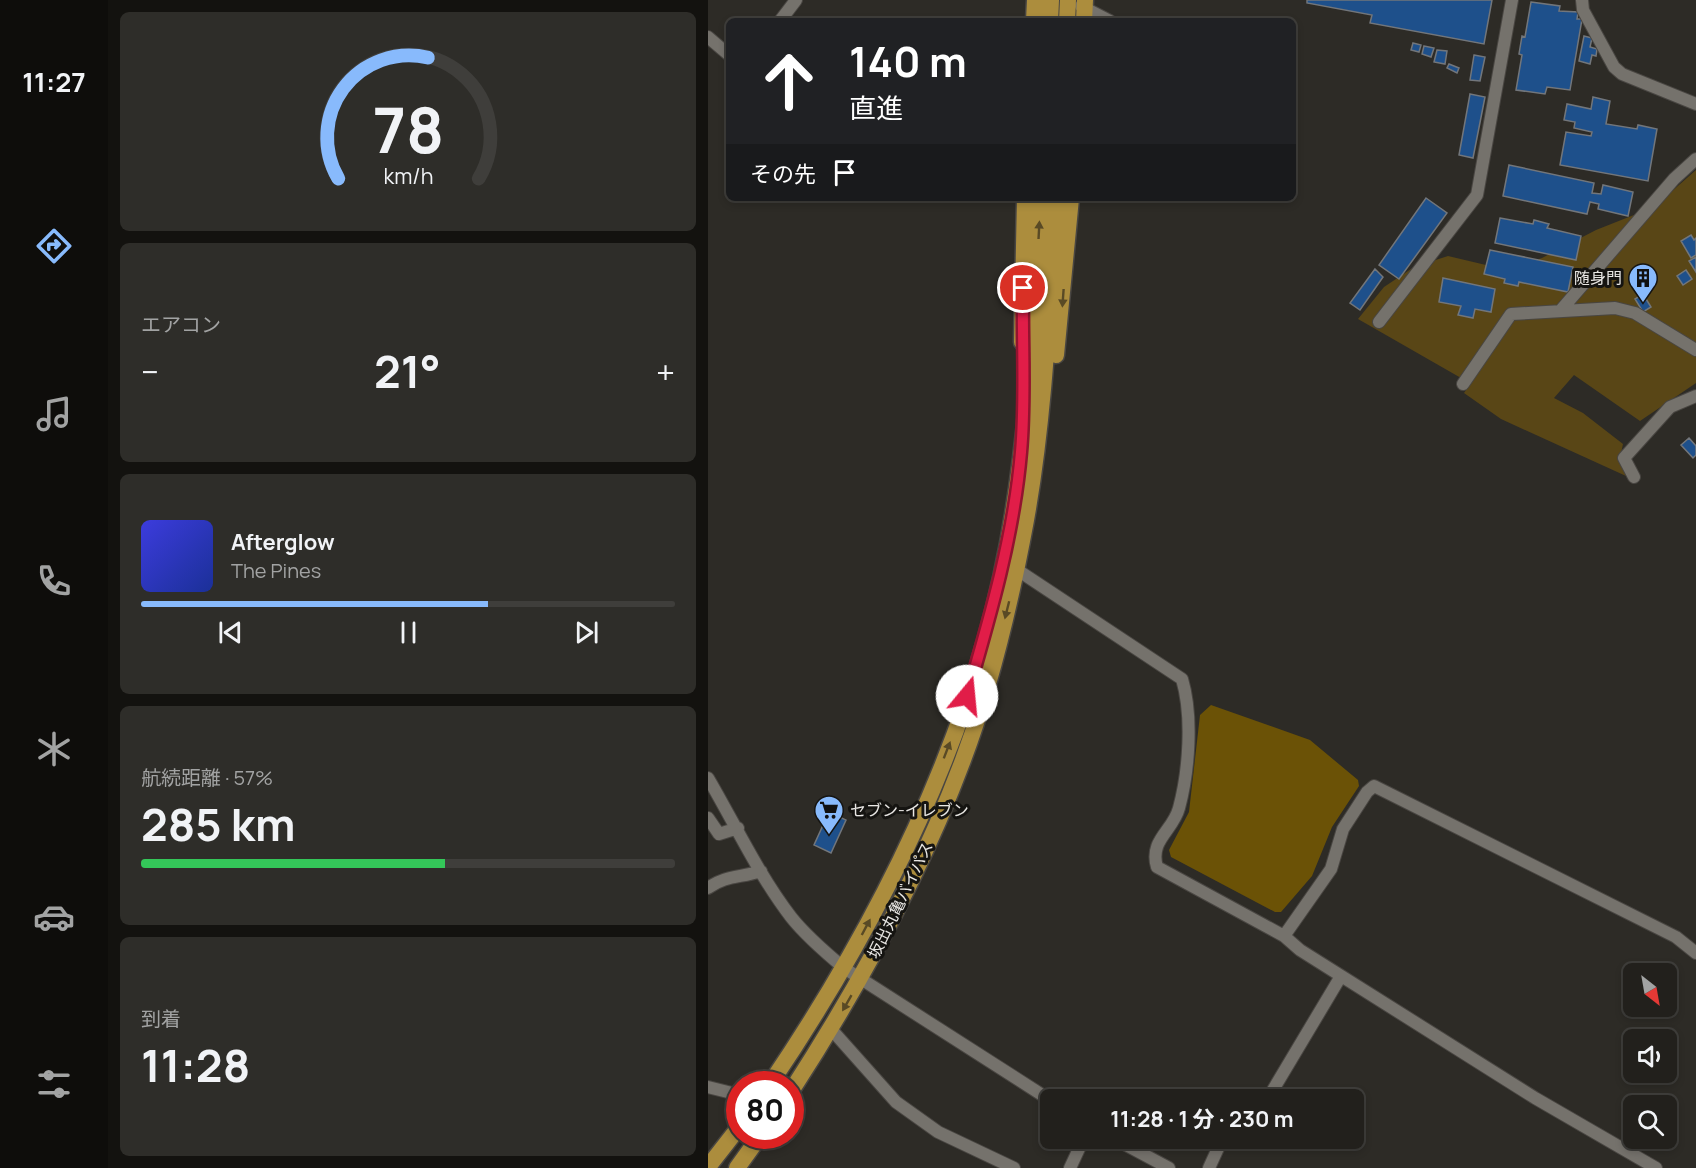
<!DOCTYPE html>
<html lang="ja">
<meta charset="utf-8">
<style>
:root{--surface:#22201c;--page:#2e2d29;--text:#f1f3f6;--muted:#a2a3a3;--line:#3f3e3b;--accent:#88bafc}
body{margin:0;font-family:Manrope,"Noto Sans JP",sans-serif;background:var(--page);color:var(--text);height:100vh;display:flex;flex-direction:column;font-size:22px;white-space:nowrap}
*{box-sizing:border-box;margin:0}
p{font-size:20px;color:var(--muted)}
.icon{flex:none;width:33px;height:33px;fill:none;stroke:currentColor;stroke-width:2;stroke-linecap:round;stroke-linejoin:round}
.map{position:relative;flex:1;overflow:hidden}
.sheet{display:flex;flex-direction:column;gap:12px;padding:12px;background:#13120f;width:600px}
.sheet>*{flex:none}
.hud{position:absolute;left:18px;top:18px;width:570px;height:183px;border-radius:9px;box-shadow:0 3px 9px #0003,0 0 0 2px var(--line);background:#202124;color:#fff;overflow:hidden}
.needle{width:39px;rotate:149deg}
.tools{position:absolute;left:915px;top:963px;display:grid;gap:12px}
.tools a{display:grid;place-items:center;width:54px;height:54px;border-radius:9px;background:var(--surface);box-shadow:0 3px 9px #0003,0 0 0 2px var(--line);font-size:30px}
.speed{position:absolute;left:18px;top:1071px;display:flex;gap:12px;font-size:30px;font-weight:700;text-align:center}
.speed>*{display:grid;place-content:center;width:78px;height:78px;border-radius:50%;background:var(--surface);box-shadow:0 3px 9px #0003,0 0 0 2px var(--line);line-height:1}
.speed .limit{border:9px solid #d22;background:#fff;color:#111}
.pin{position:absolute;display:grid;place-items:center;width:51px;height:51px;color:#fff;margin:-26px;border:3px solid #fff;border-radius:50%;box-shadow:0 2px 6px #0007}
.me{position:absolute;width:66px;margin:-33px;rotate:17deg;stroke-linejoin:round;filter:drop-shadow(0 0 4px #0008)}
.turn{display:flex;align-items:center;gap:21px;height:126px;padding:0 24px;font-size:27px}
.turn .icon{width:78px;height:78px;stroke-width:2.5}
.turn b{display:block;font-size:42px;line-height:51px}
.then{display:flex;align-items:center;height:57px;padding:0 24px;background:#0003;gap:12px;font-size:22px}
.big{font-size:45px;font-weight:700;line-height:1.1}
.sheet .tile{flex:1;display:flex;flex-direction:column;justify-content:center;gap:9px;min-width:0;padding:0 21px;border-radius:9px;background:var(--page)}
.sheet .dial{align-items:center;gap:0}
.dial svg{height:156px;overflow:visible;fill:none;stroke:var(--line);stroke-width:7;stroke-linecap:round;text-anchor:middle}
.dial text{fill:var(--text);stroke:none}
.song{display:flex;align-items:center;gap:18px}
.cover{width:72px;height:72px;border-radius:9px;background:linear-gradient(135deg,hsl(240 70% 55%),hsl(230 70% 35%))}
.played{height:6px;border-radius:3px;background:linear-gradient(90deg,var(--accent) 65%,var(--line) 65%)}
.keys{display:flex;justify-content:space-around;direction:ltr}
.heat{display:flex;justify-content:space-between;align-items:center;font-size:33px;direction:ltr}
.charge{height:9px;border-radius:4px;background:linear-gradient(90deg,#34c759 57%,var(--line) 0)}
.trip{position:absolute;left:332px;top:1089px;width:324px;height:60px;border-radius:9px;background:var(--surface);box-shadow:0 3px 9px #0003,0 0 0 2px var(--line);font-weight:700;line-height:60px;text-align:center}
main{display:flex;flex:1;min-height:0}
.dock{display:flex;flex-direction:column;width:108px;justify-content:space-around;align-items:center;background:#0e0d0b;color:var(--muted)}
.dock .icon{width:42px;height:42px}
.dock .on{color:var(--accent)}
.dock b{font-size:27px;color:var(--text)}
.map>svg:first-child{display:block}
.green{fill:#594616}
.water{fill:#6b5206}
.building{fill:#1e508b;stroke:#72767b;stroke-width:1.5}
.lines{fill:none;stroke-linecap:round;stroke-linejoin:round}
.minor-casing{stroke:#494642;stroke-width:14}
.highway-casing{stroke:#494642;stroke-width:19}
.minor{stroke:#75726c;stroke-width:12}
.highway{stroke:#ac8d3d;stroke-width:16}
.oneway{fill:#594a25}
.route-casing{stroke:#92132f;stroke-width:15}
.route{stroke:#e11d48;stroke-width:10}
.labels{text-anchor:middle;dominant-baseline:central;stroke-width:6;stroke-linejoin:round;paint-order:stroke}
.poi-label{font-size:16px;fill:#e9e7e4;stroke:#151411;text-anchor:end}
.street-label{font-size:16px;fill:#e9e7e4;stroke:#151411}
</style>
<main>
<nav class="dock">
<b>11:27</b>
<svg class="icon on" aria-label="directions" viewBox="0 0 24 24"><path d="M12 3l9 9-9 9-9-9zM9 14v-3h6M13 9l2 2-2 2"/></svg>
<svg class="icon" aria-label="music" viewBox="0 0 24 24"><path d="M9 18V5l10-2v13"/><circle cx="6" cy="18" r="3"/><circle cx="16" cy="16" r="3"/></svg>
<svg class="icon" aria-label="phone" viewBox="0 0 24 24"><path d="M5 4h4l2 5-3 2q2 4 5 5l2-3 5 2v4C11 20 4 13 5 4z"/></svg>
<svg class="icon" aria-label="climate" viewBox="0 0 24 24"><path d="M12 3v18M4 7l16 10M4 17L20 7"/></svg>
<svg class="icon" aria-label="car" viewBox="0 0 24 24"><path d="M5 17H2v-5l4-1 3-4h7l3 4 3 1v5h-3M9 17h6M6 11h13"/><circle cx="7" cy="17" r="2"/><circle cx="17" cy="17" r="2"/></svg>
<svg class="icon" aria-label="filters" viewBox="0 0 24 24"><path d="M4 7h16M4 17h16"/><circle cx="9" cy="7" r="2"/><circle cx="15" cy="17" r="2"/></svg>
</nav>
<section class="sheet">
<div class="tile dial"><svg viewBox="0 0 100 80">
<path d="M14 69A42 42 0 1 1 86 69"/>
<path d="M14 69A42 42 0 0 1 60 7" stroke="#88bafc"/>
<text x="50" y="56" font-size="32" font-weight="700">78</text>
<text x="50" y="72" font-size="11">km/h</text>
</svg></div>
<div class="tile"><p>エアコン</p>
<div class="heat"><a>−</a><b class="big">21°</b><a>+</a></div>
</div>
<div class="tile">
<div class="song"><i class="cover"></i><div><b>Afterglow</b><p>The Pines</p></div></div>
<div class="played"></div>
<div class="keys"><svg class="icon" aria-label="previous" viewBox="0 0 24 24"><path d="M18 5L8 12l10 7zM5 5v14"/></svg><svg class="icon" aria-label="pause" viewBox="0 0 24 24"><path d="M8 5v14M16 5v14"/></svg><svg class="icon" aria-label="next" viewBox="0 0 24 24"><path d="M6 5l10 7-10 7zM19 5v14"/></svg></div>
</div>
<div class="tile"><p>航続距離 · 57%</p><b class="big">285 km</b><div class="charge"></div></div>
<div class="tile"><p>到着</p><b class="big">11:28</b></div>
</section>
<div class="map">
<svg width="988" height="1168" viewBox="0 0 988 1168">
<rect width="100%" height="100%" fill="#2d2b26"/>
<path class="green" d="M988,170V383L932,421L866,375L846,398L875,413L915,444L912,458L918,476L793,419L756,393L802,325L753,378L650,319L676,287L706,267L740,256L799,270L834,258L888,230L946,207Z"/>
<path class="water" d="M503,705L602,740L650,780L651,786L624,827L604,876L573,912H567L463,857L461,850L481,812L492,715Z"/>
<path class="building" d="M599,0H784L776,44L662,23L664,15L599,3Z
M823,2L852,6L851,11L870,12L869,19H874L862,90L839,87L837,94L808,90L814,55L811,54L814,36L817,37Z
M876,36L884,38L882,47L889,49L888,56L884,55L882,64L871,61Z
M705,43L713,45L711,52L703,50Z
M716,46L726,48L723,57L714,54Z
M729,50L739,51L737,64L726,62Z
M766,55L777,57L772,81L762,80Z
M741,64L751,68L749,73L739,68Z
M762,94L777,97L765,158L751,155Z
M885,97L902,101L898,124L929,129L930,125L949,129L940,181L852,165L858,132L883,136L884,132L866,128L867,122L856,120L859,104L883,109Z
M801,165L886,183L884,193L893,194L895,185L925,192L920,216L890,209L891,204L882,202L879,214L795,196Z
M718,198L739,213L691,279L671,265Z
M792,218L825,224L826,220L841,224L839,228L873,236L868,260L787,243Z
M983,235L986,240L988,238V255L983,258L973,241Z
M782,250L865,267L860,292L811,282L810,286L796,283L797,279L776,274Z
M988,257V272L981,261Z
M667,269L675,277L652,310L642,303Z
M978,270L984,279L975,285L969,276Z
M735,278L787,289L783,312L767,309L765,318L750,315L753,306L731,302Z
M935,294L943,307L935,312L927,299Z
M981,438L988,446V455L985,458L973,445Z
M121,812L138,820L123,853L106,845Z"/>
<g class="lines">
<g class="minor-casing">
<path id="minor" d="M874,0L875,10L906,67L914,74L988,104
M373,6L402,21
M72,21L88,0
M0,37L21,55
M853,310L966,179L988,159
M671,322L769,195L804,0
M755,384L803,314L907,308L927,313L988,350
M926,477L916,458L962,407L988,396
M308,569L474,679C485,716 481,771 471,808C465,831 441,840 449,867L576,936L592,950L827,1098L948,1168
M0,778C27,824 50,874 83,917C98,936 118,953 136,968L342,1100
M0,818L11,834L30,828
M0,888C18,875 32,878 53,871
M576,936L623,869L635,829L659,792L666,786L968,937L988,953
M123,1029L188,1102L230,1132L306,1168
M0,1087L32,1095
M559,1100L633,976
M405,1138L461,1168
M362,1168L376,1138
M501,1168L511,1146L520,1138"/>
</g>
<g class="highway-casing">
<path id="highway" d="M326,21L327,0
M342,21L343,0
M359,21L360,0
M376,21L377,0
M314,342L317,198
M348,355L363,198
M62,1084C177,914 273,719 305,514C322,409 327,304 333,198
M82,1093C150,988 211,878 255,760C284,683 303,601 318,520C337,415 341,305 348,198
M0,1167L32,1126
M29,1168L52,1136"/>
</g>
<use href="#minor" class="minor"/>
<use href="#highway" class="highway"/>
</g>
<defs><path id="oneway-solid" d="M-6-.8H1V-3.2L6.5 0L1 3.2V.8H-6Z" transform="scale(1.5)"/></defs>
<g class="oneway">
<use href="#oneway-solid" transform="translate(331 230) rotate(-87)"/>
<use href="#oneway-solid" transform="translate(355 298) rotate(94)"/>
<use href="#oneway-solid" transform="translate(299 610) rotate(104)"/>
<use href="#oneway-solid" transform="translate(239 750) rotate(-69)"/>
<use href="#oneway-solid" transform="translate(158 927) rotate(-62)"/>
<use href="#oneway-solid" transform="translate(139 1003) rotate(120)"/>
</g>
<g class="lines">
<g class="route-casing">
<path id="route" d="M259,696C282,617 306,535 313,452C318,398 314,343 315,288"/>
</g>
<use href="#route" class="route"/>
</g>
<defs>
<g id="building-pin" transform="scale(1.5)"><path d="M0 17L-7.5 6A9.5 9.5 0 1 1 7.5 6Z" fill="#88bafc" stroke="#151411"/><path d="M-4-6H4V6H1V3H-1V6H-4ZM-2.5-4.3h1.7v1.8h-1.7ZM.8-4.3h1.7v1.8H.8ZM-2.5-1h1.7V.8h-1.7ZM.8-1h1.7V.8H.8Z" fill="#111"/></g>
<g id="supermarket-pin" transform="scale(1.5)"><path d="M0 17L-7.5 6A9.5 9.5 0 1 1 7.5 6Z" fill="#88bafc" stroke="#151411"/><path d="M-6-5.5h2.5l.6 2H6L4.5 2H-2.5L-4.4-4H-6ZM-1.5 3.2a1.3 1.3 0 1 0 .1 0ZM3 3.2a1.3 1.3 0 1 0 .1 0Z" fill="#111"/></g>
</defs>
<g fill-rule="evenodd">
<use href="#building-pin" x="935" y="278"/>
<use href="#supermarket-pin" x="121" y="810"/>
</g>
<g class="labels">
<g class="poi-label">
<text x="914" y="278">随身門</text>
<text x="142" y="810" text-anchor="start">セブン-イレブン</text>
</g>
<g class="street-label">
<text transform="translate(192 900) rotate(-64)">坂出丸亀バイパス</text>
</g>
</g>
</svg>
<div class="tools">
<a><svg class="needle" viewBox="-14 -14 28 28"><path d="M0-13l5 13h-10z" fill="#e53935"/><path d="M0 13l5-13h-10z" fill="#a2a3a3"/></svg></a>
<a><svg class="icon" aria-label="sound" viewBox="0 0 24 24"><path d="M4 9h4l5-4v14l-5-4H4zM17 9q2 3 0 6"/></svg></a>
<a><svg class="icon" aria-label="search" viewBox="0 0 24 24"><circle cx="10" cy="10" r="6"/><path d="M15 15l6 6"/></svg></a>
</div>
<div class="speed"><div class="limit">80</div></div>
<div class="pin" style="left:315px;top:288px;background:#d93025"><svg class="icon" aria-label="arrive" viewBox="0 0 24 24"><path d="M6 21V4h12l-3 4 3 4H6"/></svg></div>
<svg class="me" style="left:259px;top:696px" viewBox="-20 -20 40 40"><circle r="19" fill="#fff"/><path d="M0-13L10 11 0 6-10 11z" fill="#e11d48"/></svg>
<div class="trip">11:28 · 1 分 · 230 m</div>
<div class="hud">
<div class="turn"><svg class="icon" aria-label="ahead" viewBox="0 0 24 24"><path d="M12 20V5M6 11l6-6 6 6"/></svg><div><b>140 m</b>直進</div></div>
<div class="then">その先<svg class="icon" aria-label="arrive" viewBox="0 0 24 24"><path d="M6 21V4h12l-3 4 3 4H6"/></svg></div>
</div>
</div>
</main>
